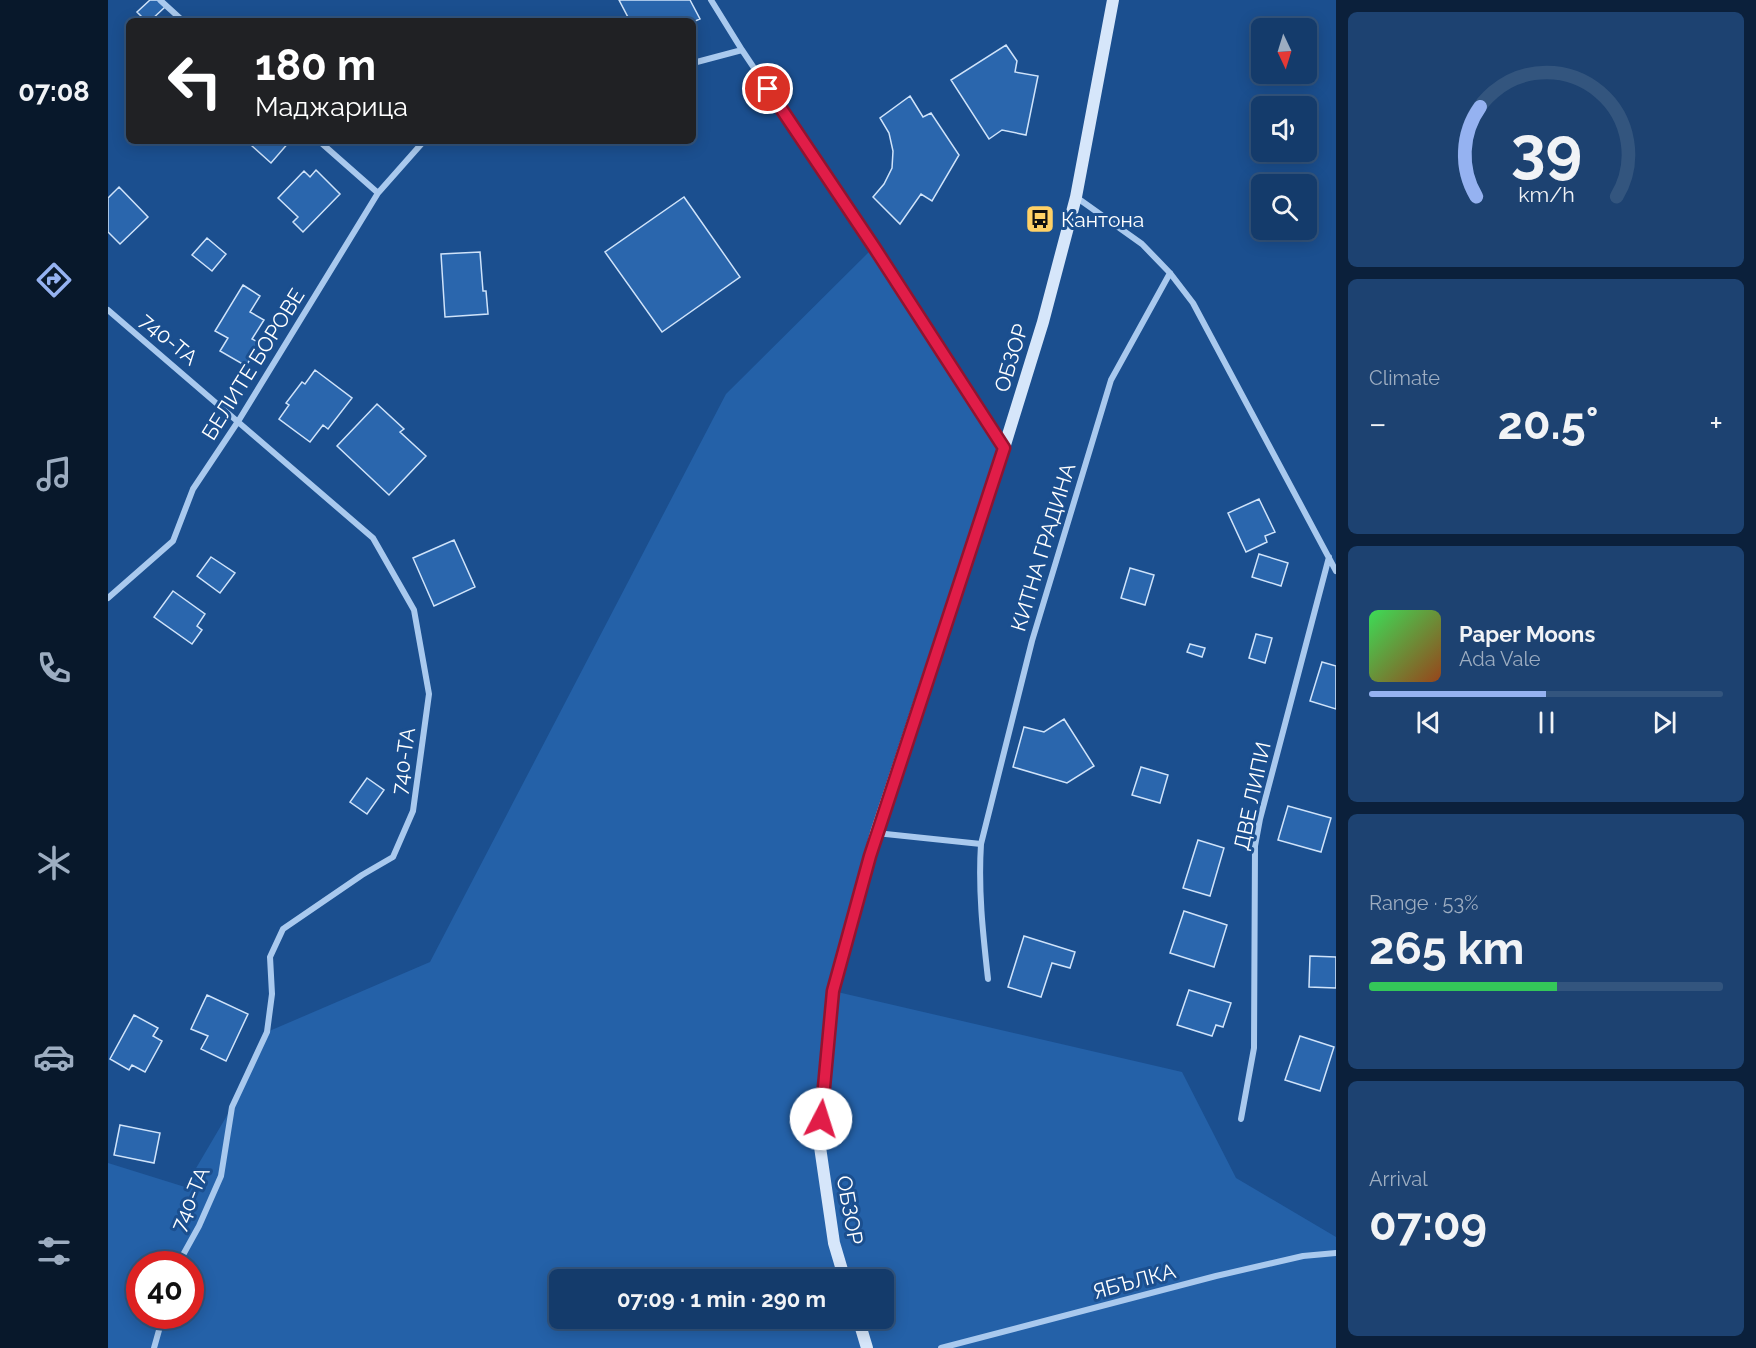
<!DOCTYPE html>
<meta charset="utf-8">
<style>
:root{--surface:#143b6b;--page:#1d4271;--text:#f1f3f6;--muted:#9dadc1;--line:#33557e;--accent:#95b2f1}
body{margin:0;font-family:Raleway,sans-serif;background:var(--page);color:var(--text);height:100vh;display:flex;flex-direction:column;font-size:22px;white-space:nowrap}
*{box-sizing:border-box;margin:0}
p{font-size:20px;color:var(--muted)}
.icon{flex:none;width:33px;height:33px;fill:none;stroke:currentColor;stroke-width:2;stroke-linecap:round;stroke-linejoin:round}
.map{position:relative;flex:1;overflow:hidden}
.sheet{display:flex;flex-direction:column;gap:12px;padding:12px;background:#0b203b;width:420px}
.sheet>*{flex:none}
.guide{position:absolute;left:18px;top:18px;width:570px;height:126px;border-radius:9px;box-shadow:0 3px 15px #0003,0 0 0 2px var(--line);background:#202124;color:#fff;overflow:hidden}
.needle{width:39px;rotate:176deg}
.buttons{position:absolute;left:1143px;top:18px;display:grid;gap:12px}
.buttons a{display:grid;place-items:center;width:66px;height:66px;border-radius:9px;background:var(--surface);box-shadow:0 3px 15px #0003,0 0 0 2px var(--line);font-size:30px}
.speed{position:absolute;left:18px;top:1251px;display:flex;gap:12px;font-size:30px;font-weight:700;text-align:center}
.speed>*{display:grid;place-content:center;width:78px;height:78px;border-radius:50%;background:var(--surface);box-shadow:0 3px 15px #0003,0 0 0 2px var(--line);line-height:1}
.speed .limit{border:9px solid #d22;background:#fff;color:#111}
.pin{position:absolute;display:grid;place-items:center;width:51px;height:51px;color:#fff;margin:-26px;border:3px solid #fff;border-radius:50%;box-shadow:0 2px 6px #0007}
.me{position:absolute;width:66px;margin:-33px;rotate:5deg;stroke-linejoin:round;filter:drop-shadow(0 0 4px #0008)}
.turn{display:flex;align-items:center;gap:21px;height:126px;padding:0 30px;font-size:27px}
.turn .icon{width:78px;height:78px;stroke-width:2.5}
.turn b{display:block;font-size:42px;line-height:51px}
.big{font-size:45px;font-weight:700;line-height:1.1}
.sheet .card{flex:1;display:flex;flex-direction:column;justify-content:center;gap:9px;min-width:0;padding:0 21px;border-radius:9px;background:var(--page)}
.sheet .dial{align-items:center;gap:0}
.dial svg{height:156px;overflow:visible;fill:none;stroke:var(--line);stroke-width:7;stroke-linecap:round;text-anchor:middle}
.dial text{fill:var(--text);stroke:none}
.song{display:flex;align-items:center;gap:18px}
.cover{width:72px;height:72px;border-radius:9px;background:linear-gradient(135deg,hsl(130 70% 55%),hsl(20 70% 35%))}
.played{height:6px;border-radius:3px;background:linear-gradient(90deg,var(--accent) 50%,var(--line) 50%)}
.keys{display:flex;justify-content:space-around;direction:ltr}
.heat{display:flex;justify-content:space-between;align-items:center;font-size:33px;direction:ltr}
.charge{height:9px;border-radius:4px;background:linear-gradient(90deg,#34c759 53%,var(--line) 0)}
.trip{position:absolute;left:441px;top:1269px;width:345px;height:60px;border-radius:9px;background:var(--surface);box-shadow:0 3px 15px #0003,0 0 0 2px var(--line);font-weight:700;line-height:60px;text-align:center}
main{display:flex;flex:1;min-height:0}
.menu{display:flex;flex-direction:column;width:108px;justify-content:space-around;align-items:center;background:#08182b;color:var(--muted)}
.menu .icon{width:42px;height:42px}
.menu .on{color:var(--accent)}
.menu b{font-size:27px;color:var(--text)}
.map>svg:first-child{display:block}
.green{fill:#2461a8;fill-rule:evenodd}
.building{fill:#2a66ad;stroke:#cfe3fa;stroke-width:1.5}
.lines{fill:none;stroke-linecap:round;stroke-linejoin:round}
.street{stroke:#a9c9ee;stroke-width:6}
.secondary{stroke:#d6e6fa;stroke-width:12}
.route-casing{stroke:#92132f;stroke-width:15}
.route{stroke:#e11d48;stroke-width:10}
.labels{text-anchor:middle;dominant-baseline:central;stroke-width:6;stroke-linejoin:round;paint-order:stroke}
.poi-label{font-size:21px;fill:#fff;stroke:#1b4f8f;text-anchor:start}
.street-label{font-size:21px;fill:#fff;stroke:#1b4f8f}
</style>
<main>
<nav class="menu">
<b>07:08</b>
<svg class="icon on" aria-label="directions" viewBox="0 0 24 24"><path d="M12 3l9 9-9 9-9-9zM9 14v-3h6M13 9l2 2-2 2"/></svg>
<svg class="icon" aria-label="music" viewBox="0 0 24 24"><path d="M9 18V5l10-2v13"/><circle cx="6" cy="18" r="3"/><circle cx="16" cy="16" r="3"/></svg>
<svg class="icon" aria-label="phone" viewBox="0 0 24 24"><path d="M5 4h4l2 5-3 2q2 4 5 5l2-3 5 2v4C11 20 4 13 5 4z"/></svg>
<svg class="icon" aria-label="climate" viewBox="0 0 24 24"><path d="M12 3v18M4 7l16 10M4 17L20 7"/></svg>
<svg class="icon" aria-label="car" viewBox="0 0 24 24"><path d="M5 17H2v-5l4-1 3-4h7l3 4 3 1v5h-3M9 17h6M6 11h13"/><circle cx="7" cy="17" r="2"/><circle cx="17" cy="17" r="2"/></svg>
<svg class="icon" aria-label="filters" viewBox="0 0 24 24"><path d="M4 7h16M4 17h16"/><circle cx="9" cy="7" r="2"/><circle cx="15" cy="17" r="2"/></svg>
</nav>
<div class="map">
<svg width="1228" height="1348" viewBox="0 0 1228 1348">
<rect width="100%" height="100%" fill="#1b4f8f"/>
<path class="green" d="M766,247L896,448L768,833L725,991L1074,1072L1128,1178L1228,1237V1348H0V1163L77,1187L124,1107L159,1032L322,962L618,394ZM32,1264H82V1316H32ZM452,1280H776V1318H452Z"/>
<path class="building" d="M42,0H50L57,7L42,21H38L29,12Z
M511,0H582L592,19L585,22L522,21Z
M898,45L909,61L907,72L930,76L918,135L894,130L881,139L843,80Z
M802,96L815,117L823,113L851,155L824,201L813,194L792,224L765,197L776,184L784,168L785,151L781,133L772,118Z
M148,141H182L163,163L144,146Z
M208,170L232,194L195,232L185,222L190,217L170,198L196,171L202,177Z
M11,187L40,217L12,244L0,232V198Z
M576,197L632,277L554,332L497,252Z
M99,238L118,254L104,271L84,255Z
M372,252L375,291H378L380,314L337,317L333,254Z
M135,285L152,296L142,312L156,320L144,339L152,343L138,366L112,351L120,338L107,331Z
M207,370L244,398L220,429L215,425L202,442L171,419L181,405L178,403L194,382L197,384Z
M269,404L296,429L292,432L318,456L281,495L229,446Z
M1151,499L1167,532L1157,536L1159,542L1138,552L1120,513Z
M346,540L367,587L326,606L305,558Z
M1151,554L1180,563L1173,586L1144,577Z
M103,557L127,573L112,593L89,576Z
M1022,568L1046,575L1037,605L1013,598Z
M65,591L97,614L89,626L94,630L84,644L46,617Z
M1148,634L1164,638L1157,663L1141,658Z
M1082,644L1097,648L1094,657L1079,652Z
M1214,662L1228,666V709L1202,701Z
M956,719L986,766L959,783L905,767L916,727L936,732Z
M1033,767L1060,775L1052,803L1024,795Z
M259,778L276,790L259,814L242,802Z
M1180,806L1223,818L1213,852L1170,840Z
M1090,840L1116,848L1102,896L1075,888Z
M1076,911L1119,925L1106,967L1062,953Z
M916,936L967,952L962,968L944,963L933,997L900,987Z
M1202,956L1228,957V988L1201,987Z
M1081,990L1123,1003L1115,1027L1108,1025L1104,1036L1069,1025Z
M99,995L140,1014L118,1061L93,1049L100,1036L83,1029Z
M26,1015L50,1028L45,1036L54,1041L37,1072L24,1065L21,1070L2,1059Z
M1192,1036L1226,1047L1212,1091L1177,1080Z
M12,1125L52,1133L46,1163L6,1155Z"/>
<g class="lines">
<path class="street" d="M52,0L75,21
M603,0L634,50L766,247L895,448
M585,63L634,50
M211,141L270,193
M968,197L1034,244L1062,273L1085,303L1228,571
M0,310L265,538L306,610L321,694L305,811L285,857L254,875L175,929L162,957L164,994L159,1032L124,1107L113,1176L91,1226L70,1264
M0,598L65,541L85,489L131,420L270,193L316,141
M768,833L873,844
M880,979C875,934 870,890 873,844L924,641L1003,380L1062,273
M1133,1119L1146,1048L1147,846L1152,819L1221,557
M46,1348L55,1316
M833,1348L1108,1276L1195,1256L1228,1253"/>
<path class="secondary" d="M737,1280L726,1243L711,1140L725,991L768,833L896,448L935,322L968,197L1005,0
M750,1318L759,1348"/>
</g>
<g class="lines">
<g class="route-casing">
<path id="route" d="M660,89L766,247L896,448L762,856L725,991L713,1119"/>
</g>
<use href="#route" class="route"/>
</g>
<defs>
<g id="bus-square" transform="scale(1.5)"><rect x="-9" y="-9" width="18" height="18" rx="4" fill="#ffd166" stroke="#1b4f8f"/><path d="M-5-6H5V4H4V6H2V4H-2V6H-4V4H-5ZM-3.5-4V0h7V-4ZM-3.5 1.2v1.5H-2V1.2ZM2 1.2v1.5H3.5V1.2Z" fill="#111"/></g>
</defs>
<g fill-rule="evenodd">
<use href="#bus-square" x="932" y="219"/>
</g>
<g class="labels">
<g class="poi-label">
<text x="953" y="219">Кантона</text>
</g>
<g class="street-label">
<text transform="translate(61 339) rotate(40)">740-ТА</text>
<text transform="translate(903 358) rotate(-73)">ОБЗОР</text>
<text transform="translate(145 364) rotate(-58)">БЕЛИТЕ БОРОВЕ</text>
<text transform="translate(935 547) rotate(-73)">КИТНА ГРАДИНА</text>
<text transform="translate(295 761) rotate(-82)">740-ТА</text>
<text transform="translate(1144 796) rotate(-78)">ДВЕ ЛИПИ</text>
<text transform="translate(82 1199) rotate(-67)">740-ТА</text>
<text transform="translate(742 1210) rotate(80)">ОБЗОР</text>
<text transform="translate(1026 1281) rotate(-15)">ЯБЪЛКА</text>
</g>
</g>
</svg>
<div class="buttons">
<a><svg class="needle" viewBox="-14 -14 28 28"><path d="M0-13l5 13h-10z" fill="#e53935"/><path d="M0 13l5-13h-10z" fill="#9dadc1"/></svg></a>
<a><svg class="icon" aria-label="sound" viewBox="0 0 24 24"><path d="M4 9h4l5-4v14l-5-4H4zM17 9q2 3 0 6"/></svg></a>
<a><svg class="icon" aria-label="search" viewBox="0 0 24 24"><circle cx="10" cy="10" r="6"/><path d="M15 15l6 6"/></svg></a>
</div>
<div class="speed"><div class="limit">40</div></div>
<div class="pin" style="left:660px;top:89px;background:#d93025"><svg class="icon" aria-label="arrive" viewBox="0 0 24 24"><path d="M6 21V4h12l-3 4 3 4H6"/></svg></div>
<svg class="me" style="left:713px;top:1119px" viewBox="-20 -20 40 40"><circle r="19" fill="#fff"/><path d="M0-13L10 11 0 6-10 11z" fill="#e11d48"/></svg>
<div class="trip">07:09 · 1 min · 290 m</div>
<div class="guide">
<div class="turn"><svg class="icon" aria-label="left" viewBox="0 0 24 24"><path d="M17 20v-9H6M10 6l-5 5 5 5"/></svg><div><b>180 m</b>Маджарица</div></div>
</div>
</div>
<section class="sheet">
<div class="card dial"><svg viewBox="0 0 100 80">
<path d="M14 69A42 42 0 1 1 86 69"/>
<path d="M14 69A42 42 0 0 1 16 23" stroke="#95b2f1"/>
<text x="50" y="56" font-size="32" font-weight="700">39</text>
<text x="50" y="72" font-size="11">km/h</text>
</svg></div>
<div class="card"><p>Climate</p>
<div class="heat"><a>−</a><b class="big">20.5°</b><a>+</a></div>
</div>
<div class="card">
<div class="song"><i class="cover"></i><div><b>Paper Moons</b><p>Ada Vale</p></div></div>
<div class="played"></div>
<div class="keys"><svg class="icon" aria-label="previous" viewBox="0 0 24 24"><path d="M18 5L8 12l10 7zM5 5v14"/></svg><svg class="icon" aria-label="pause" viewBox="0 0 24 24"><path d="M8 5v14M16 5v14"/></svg><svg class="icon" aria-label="next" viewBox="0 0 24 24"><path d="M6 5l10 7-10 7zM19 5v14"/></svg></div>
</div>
<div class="card"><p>Range · 53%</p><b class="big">265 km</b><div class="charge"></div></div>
<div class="card"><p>Arrival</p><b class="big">07:09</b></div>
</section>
</main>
